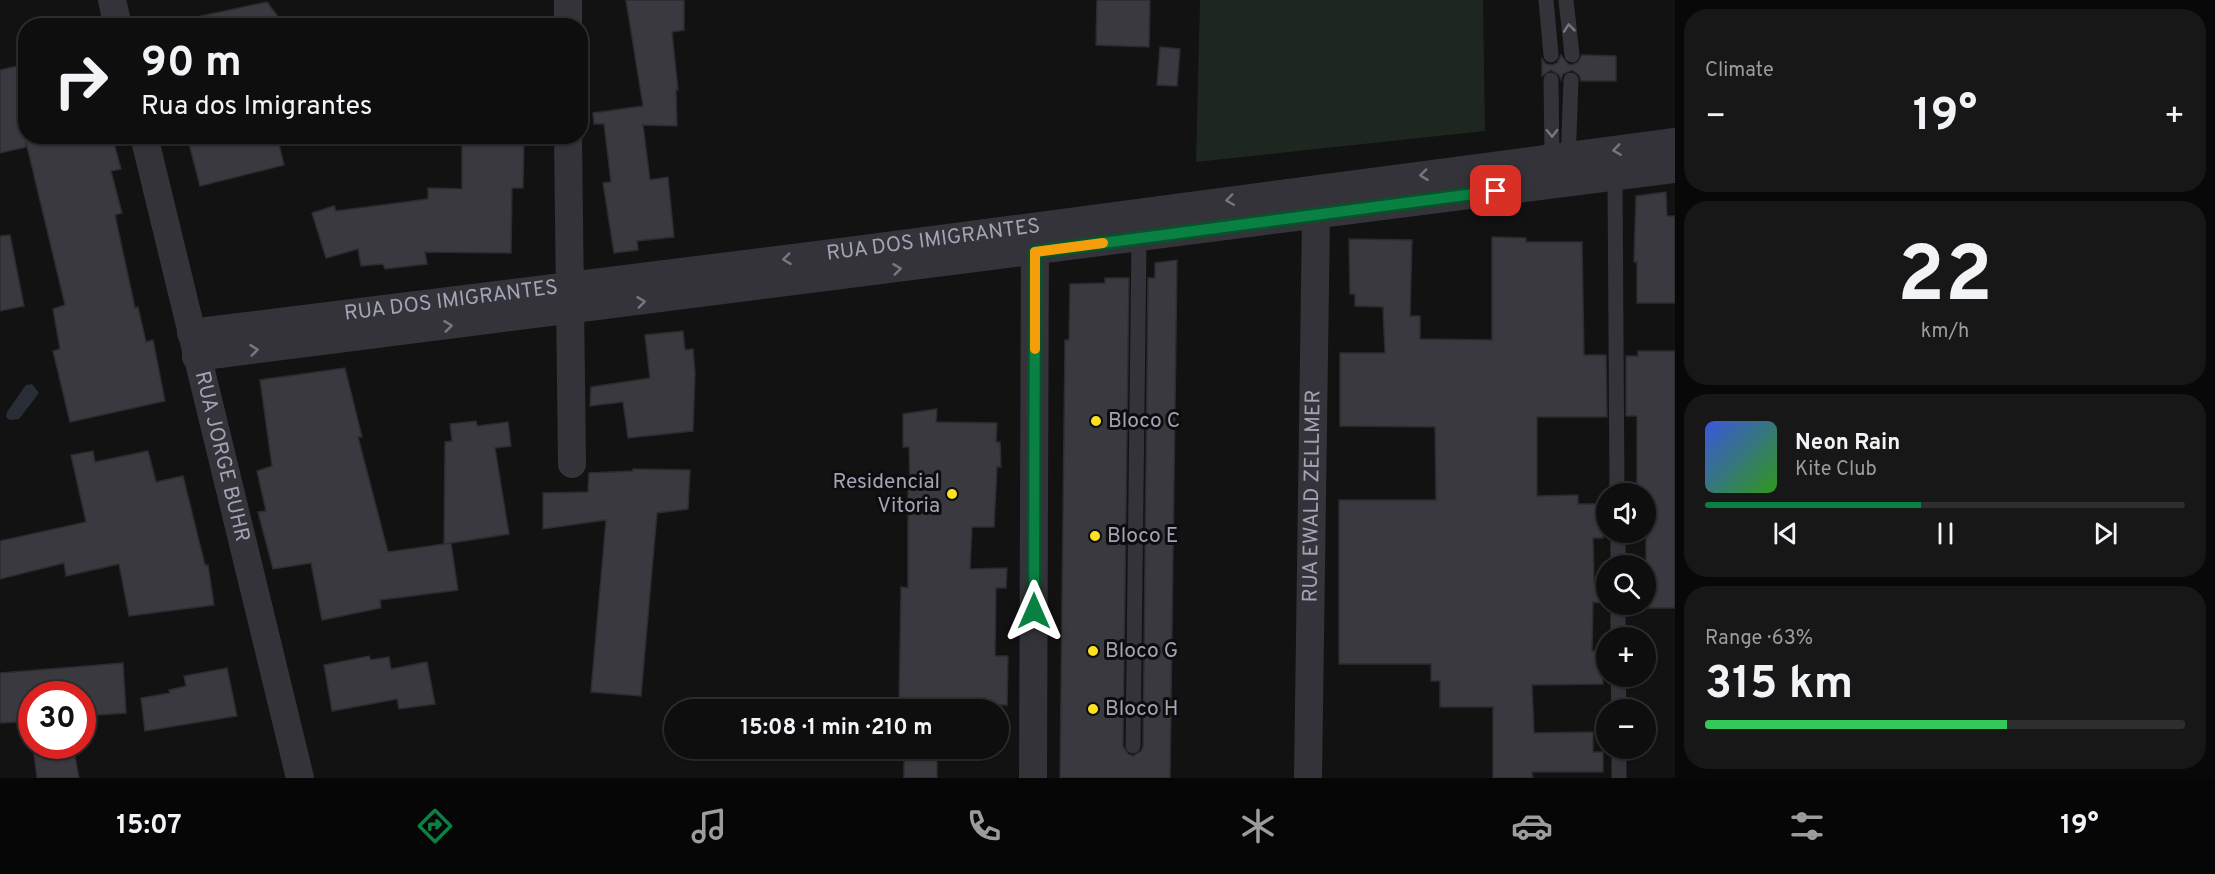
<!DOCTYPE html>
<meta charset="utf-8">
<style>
:root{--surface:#0e0e0e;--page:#171717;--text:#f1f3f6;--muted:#9b9c9e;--line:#2e2e2e;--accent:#0b8043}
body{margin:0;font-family:Overpass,sans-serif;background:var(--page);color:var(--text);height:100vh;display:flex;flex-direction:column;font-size:22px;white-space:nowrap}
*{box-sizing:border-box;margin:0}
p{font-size:20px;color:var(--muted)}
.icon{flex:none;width:33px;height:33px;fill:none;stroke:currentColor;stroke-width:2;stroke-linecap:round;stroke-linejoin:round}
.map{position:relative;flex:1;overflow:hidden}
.side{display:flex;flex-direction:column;gap:9px;padding:9px;background:#080808;width:540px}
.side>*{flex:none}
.guide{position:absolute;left:18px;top:18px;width:570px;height:126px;border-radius:24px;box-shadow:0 2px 4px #0004,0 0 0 2px var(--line);background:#0e0e0e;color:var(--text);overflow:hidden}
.tools{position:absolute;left:1596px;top:483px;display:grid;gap:12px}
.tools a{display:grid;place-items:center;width:60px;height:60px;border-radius:50%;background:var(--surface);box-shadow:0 2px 4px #0004,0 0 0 2px var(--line);font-size:30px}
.speed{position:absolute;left:18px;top:681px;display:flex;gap:12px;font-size:30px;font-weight:700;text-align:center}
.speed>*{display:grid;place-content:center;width:78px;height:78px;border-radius:50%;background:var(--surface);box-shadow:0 2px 4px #0004,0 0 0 2px var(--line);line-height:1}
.speed .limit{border:9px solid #d22;background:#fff;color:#111}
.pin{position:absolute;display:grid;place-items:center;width:51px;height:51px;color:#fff;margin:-26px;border-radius:12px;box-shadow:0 3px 9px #0006}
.me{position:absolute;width:66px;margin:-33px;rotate:0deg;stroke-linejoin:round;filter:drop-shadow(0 0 4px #0008)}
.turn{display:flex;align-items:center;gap:21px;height:126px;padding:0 24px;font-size:27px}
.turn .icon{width:78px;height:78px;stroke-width:2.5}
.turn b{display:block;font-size:42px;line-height:51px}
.big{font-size:45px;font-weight:700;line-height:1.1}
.side .card{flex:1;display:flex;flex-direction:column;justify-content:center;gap:9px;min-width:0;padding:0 21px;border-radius:24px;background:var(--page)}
.side .dial{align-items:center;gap:0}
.dial b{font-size:78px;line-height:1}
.song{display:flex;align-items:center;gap:18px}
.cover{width:72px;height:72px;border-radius:9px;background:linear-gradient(135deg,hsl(230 70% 55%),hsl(110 70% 35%))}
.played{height:6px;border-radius:3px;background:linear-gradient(90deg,var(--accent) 45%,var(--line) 45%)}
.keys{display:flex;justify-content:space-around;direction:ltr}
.heat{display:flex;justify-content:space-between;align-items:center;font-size:33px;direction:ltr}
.charge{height:9px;border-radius:4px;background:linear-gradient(90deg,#34c759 63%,var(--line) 0)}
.trip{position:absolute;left:664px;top:699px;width:345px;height:60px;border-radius:30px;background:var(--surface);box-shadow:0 2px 4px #0004,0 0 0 2px var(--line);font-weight:700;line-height:60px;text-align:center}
.tab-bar{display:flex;height:96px;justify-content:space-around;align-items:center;background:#060606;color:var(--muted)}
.tab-bar .icon{width:42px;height:42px}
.tab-bar .on{color:var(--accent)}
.tab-bar b{font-size:27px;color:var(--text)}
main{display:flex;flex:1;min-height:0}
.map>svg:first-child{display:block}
.green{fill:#1e2620}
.water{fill:#282d38}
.building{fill:#39393f;stroke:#2c2c30;stroke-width:1.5}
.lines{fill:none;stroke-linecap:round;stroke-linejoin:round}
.service{stroke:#333339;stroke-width:15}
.minor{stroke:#333339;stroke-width:28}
.oneway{stroke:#767783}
.route-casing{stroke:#07532c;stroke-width:15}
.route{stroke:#0b8043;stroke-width:10}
.slow{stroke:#f59e0b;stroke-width:10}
.poi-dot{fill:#fce022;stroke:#0d0d0e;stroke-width:2}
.labels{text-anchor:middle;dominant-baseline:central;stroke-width:6;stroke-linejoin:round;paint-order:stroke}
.street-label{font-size:21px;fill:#a2a4b5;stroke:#0d0d0e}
.poi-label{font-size:21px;fill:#a2a4b5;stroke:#0d0d0e;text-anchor:start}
</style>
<main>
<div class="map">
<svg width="1675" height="778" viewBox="0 0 1675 778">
<rect width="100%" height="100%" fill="#121213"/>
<path class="green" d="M1200,0H1483L1485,131L1196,162Z"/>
<path class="water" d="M32,384L39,393L19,419L10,420L6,417L7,412L26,385Z"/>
<path class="building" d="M626,0H684V30L672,32L678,90H676L677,126L643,125L650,180L668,177L674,237L637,241L638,250L614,253L603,183L611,182L604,124H594L593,113L643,106Z
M1097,0H1150L1149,47L1096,45Z
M267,2L285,26H202L201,16Z
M1160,47L1180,49L1177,86L1157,85Z
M1561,55L1568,64L1572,65L1578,62L1582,55L1616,56V81H1581L1579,75L1572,70L1563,74L1561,80L1559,75L1551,70L1542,76V59L1546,64L1552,65L1557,63Z
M26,64V136H112L121,169L111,171L122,213L115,215L135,308L138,307L146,342L153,340L165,401L70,422L53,351L60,349L53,309L65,305L26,142V147L0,153V70Z
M187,136H277L284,165L200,186Z
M524,137L523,188H512L511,253L425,252L427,264L385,269L383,264L361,266L358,249L326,258L312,213L334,206L336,211L428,199V188L462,189V138Z
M1666,192L1667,216H1675V303H1637V262H1634L1636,196Z
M10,235L24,306L0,311V236Z
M1492,237L1526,238V242H1582L1584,355H1606L1607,417H1537V496L1578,495V504H1603V538H1593L1594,583H1603V603L1593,602L1592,651H1602L1603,684L1532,685L1534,733L1593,732V752H1603V772H1532L1533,778H1493V707H1440V681H1431V664H1339V500H1436L1435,427L1340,426V353H1385L1383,307L1355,306V294H1350L1349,239L1412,240L1410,316H1420V339L1492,340Z
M1177,260L1170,778H1060L1065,340H1069L1070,284L1105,283V278H1129L1123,746L1128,754L1133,756L1141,751L1143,746L1148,278H1155V263Z
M683,331L685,350L693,349L695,373L693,431L628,438L623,402L590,406L591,387L650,378L645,335Z
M1638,351H1675V608H1646V494H1637V416H1626V356H1638Z
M345,368L362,437H358L388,552L451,543L458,590L380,600L381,608L322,620L311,563L273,569L258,512L266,511L257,471L272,466L260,380Z
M937,409L936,422L997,423L996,442H1000L1001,467H997L994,527H972L970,569L1007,568L1006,588H996L995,656H1008L1007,705L964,704V710H904V703H899L901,587L908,588V485L910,484L909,447H903V414Z
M476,421L477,426L508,422L511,446L495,448L509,534L444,544L445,442L452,441L450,424Z
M93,451L95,462L148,451L156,482L183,476L205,565H208L214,605L129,616L119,564L66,576L64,563L0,579V541L86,522L71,455Z
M633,469L690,470L688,509L657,513L641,696L591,692L606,520L543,529V493L588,492L589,473L633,471Z
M369,656L371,660L389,657L391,669L427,662L435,704L399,709L397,699L332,711L324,665Z
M123,663L126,713L82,716V694H32V721L0,723V673Z
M227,668L237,716L145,731L141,698L170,693L169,690L186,686L184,676Z
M33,746H73L79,778H37Z
M904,748H937V778H904Z"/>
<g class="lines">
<path class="service" d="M1546,0L1551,55
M1566,0L1572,55
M1551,80L1552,159L1554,164
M1568,162L1571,80
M1615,177L1617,494
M1618,532V566
M1618,604V638
M1618,676L1619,710
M1133,746L1139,238
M1619,748V778"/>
<g class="minor">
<path d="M112,0L118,26"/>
<path d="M568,0V26"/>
<path id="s1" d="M144,136L300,778"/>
<path d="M568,136L572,464"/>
<path id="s2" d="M191,333L857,250L1675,142"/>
<path d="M196,357L1675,169"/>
<path d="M1033,778L1035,234"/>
<path id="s3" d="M1308,778L1316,215"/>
</g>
</g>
<defs><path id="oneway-chevron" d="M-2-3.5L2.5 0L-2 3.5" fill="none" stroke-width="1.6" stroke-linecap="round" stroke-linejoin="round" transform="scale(1.5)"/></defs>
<g class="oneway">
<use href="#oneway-chevron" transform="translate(1569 28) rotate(-96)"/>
<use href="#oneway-chevron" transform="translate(1552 133) rotate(89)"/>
<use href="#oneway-chevron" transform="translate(1617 150) rotate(172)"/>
<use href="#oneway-chevron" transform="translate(1424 175) rotate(173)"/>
<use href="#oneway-chevron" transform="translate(1230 200) rotate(172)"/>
<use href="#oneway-chevron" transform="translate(787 259) rotate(173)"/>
<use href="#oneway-chevron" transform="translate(897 269) rotate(-7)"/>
<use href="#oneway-chevron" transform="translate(641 302) rotate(-7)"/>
<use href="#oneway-chevron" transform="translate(448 326) rotate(-7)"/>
<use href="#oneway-chevron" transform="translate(254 350) rotate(-7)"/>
</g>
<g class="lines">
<g class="route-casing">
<path id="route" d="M1034,611L1035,252L1496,191"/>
</g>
<use href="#route" class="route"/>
<path class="slow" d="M1035,349V252L1103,243"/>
</g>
<g class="poi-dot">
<circle cx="1096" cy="421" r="6"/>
<circle cx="952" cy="494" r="6"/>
<circle cx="1095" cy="536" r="6"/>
<circle cx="1093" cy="651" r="6"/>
<circle cx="1093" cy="709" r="6"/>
</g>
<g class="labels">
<g class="street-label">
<text stroke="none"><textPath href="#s2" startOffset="748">RUA DOS IMIGRANTES</textPath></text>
<text stroke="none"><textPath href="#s2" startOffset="262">RUA DOS IMIGRANTES</textPath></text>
<text stroke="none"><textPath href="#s1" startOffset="330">RUA JORGE BUHR</textPath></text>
<text stroke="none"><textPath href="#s3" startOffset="282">RUA EWALD ZELLMER</textPath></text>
</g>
<g class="poi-label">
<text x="1108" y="421">Bloco C</text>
<text x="940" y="482" text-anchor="end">Residencial<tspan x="940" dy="24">Vitoria</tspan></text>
<text x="1107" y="536">Bloco E</text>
<text x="1105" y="651">Bloco G</text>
<text x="1105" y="709">Bloco H</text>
</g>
</g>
</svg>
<div class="tools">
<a><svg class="icon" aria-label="sound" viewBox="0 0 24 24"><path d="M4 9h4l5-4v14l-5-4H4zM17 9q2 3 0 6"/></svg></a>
<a><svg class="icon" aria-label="search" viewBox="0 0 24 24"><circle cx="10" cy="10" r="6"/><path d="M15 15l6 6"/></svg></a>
<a>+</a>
<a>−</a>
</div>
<div class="speed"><div class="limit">30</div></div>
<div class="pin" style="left:1496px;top:191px;background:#d93025"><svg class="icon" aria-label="arrive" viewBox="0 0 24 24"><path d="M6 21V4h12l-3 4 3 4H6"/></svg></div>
<svg class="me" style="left:1034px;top:611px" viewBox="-20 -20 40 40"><path d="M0-17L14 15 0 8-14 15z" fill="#0b8043" stroke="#fff" stroke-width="4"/></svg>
<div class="trip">15:08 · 1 min · 210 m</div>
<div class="guide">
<div class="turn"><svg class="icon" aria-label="right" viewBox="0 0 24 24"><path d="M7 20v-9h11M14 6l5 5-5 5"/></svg><div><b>90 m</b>Rua dos Imigrantes</div></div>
</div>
</div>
<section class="side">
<div class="card"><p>Climate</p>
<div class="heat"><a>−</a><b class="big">19°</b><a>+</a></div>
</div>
<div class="card dial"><b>22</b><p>km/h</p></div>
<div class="card">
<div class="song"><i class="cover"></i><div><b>Neon Rain</b><p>Kite Club</p></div></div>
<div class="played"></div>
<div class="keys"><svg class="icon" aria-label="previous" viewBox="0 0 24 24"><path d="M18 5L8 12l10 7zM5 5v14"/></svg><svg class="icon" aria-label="pause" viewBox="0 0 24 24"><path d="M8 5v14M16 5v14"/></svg><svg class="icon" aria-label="next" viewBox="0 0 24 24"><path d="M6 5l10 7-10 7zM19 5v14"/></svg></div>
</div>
<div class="card"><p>Range · 63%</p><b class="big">315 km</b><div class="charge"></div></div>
</section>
</main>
<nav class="tab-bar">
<b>15:07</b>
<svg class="icon on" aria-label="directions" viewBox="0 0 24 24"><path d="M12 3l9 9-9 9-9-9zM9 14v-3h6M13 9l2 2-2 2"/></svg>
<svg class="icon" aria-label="music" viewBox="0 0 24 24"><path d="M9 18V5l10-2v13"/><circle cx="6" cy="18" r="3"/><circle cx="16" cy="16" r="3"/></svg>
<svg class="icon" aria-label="phone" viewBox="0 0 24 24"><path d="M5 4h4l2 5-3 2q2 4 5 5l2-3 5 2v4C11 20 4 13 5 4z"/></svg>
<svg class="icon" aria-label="climate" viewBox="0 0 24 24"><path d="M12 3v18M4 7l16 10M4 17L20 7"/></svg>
<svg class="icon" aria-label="car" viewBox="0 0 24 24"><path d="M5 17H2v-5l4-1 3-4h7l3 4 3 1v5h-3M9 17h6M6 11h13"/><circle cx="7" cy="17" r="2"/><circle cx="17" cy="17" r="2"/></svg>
<svg class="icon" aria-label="filters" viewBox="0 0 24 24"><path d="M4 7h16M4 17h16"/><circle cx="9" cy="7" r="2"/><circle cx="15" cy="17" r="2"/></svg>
<b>19°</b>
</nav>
